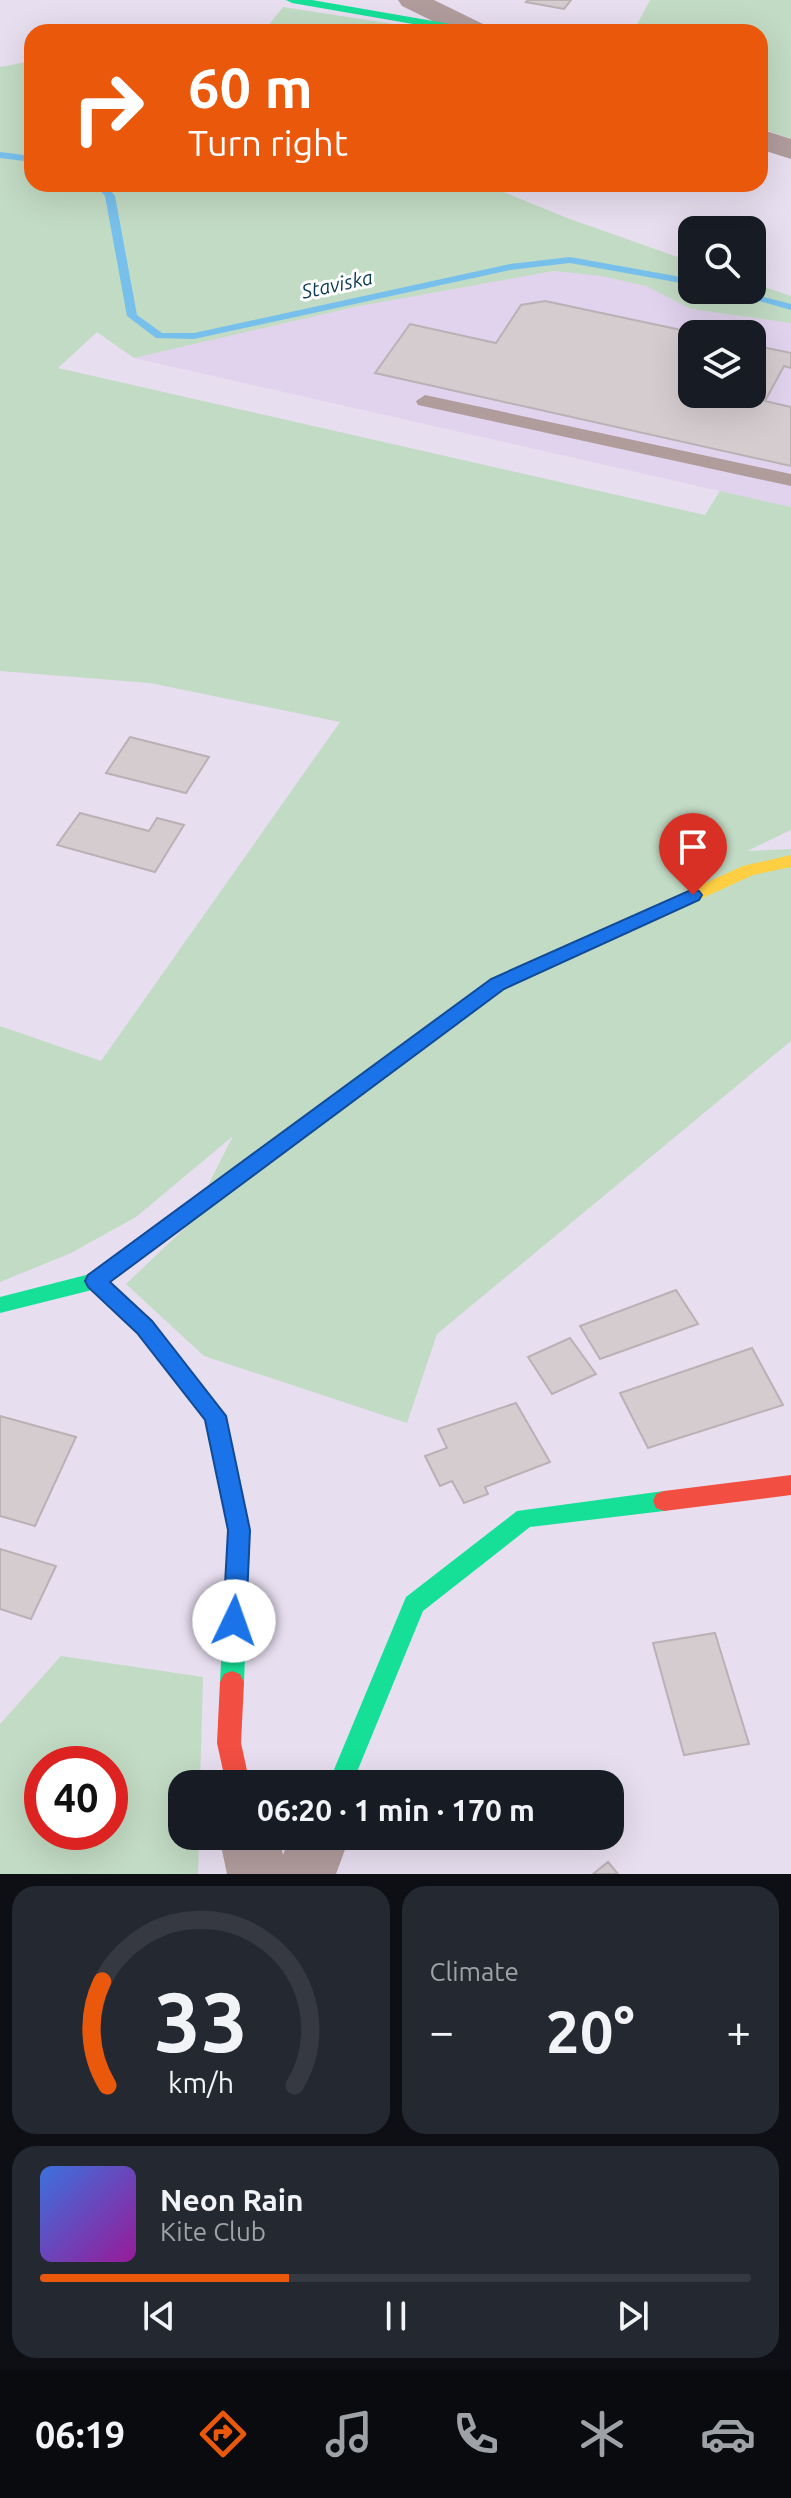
<!DOCTYPE html>
<meta charset="utf-8">
<style>
:root{--surface:#171b24;--page:#242831;--text:#f1f3f6;--muted:#9ea1a6;--line:#363941;--accent:#ea580c}
body{margin:0;font-family:Ubuntu,sans-serif;background:var(--page);color:var(--text);height:100vh;display:flex;flex-direction:column;font-size:30px;white-space:nowrap}
*{box-sizing:border-box;margin:0}
p{font-size:26px;color:var(--muted)}
.icon{flex:none;width:44px;height:44px;fill:none;stroke:currentColor;stroke-width:2;stroke-linecap:round;stroke-linejoin:round}
.map{position:relative;height:1874px;overflow:hidden}
.details{display:flex;flex-direction:column;gap:12px;padding:12px;background:#0d0f14;flex:1}
.details>*{flex:none}
.hud{position:absolute;left:24px;top:24px;width:744px;height:168px;border-radius:24px;box-shadow:0 8px 32px #0002;background:#ea580c;color:#fff;overflow:hidden}
.buttons{position:absolute;left:678px;top:216px;display:grid;gap:16px}
.buttons a{display:grid;place-items:center;width:88px;height:88px;border-radius:16px;background:var(--surface);box-shadow:0 8px 32px #0002;font-size:40px}
.speed{position:absolute;left:24px;top:1746px;display:flex;gap:16px;font-size:40px;font-weight:700;text-align:center}
.speed>*{display:grid;place-content:center;width:104px;height:104px;border-radius:50%;background:var(--surface);box-shadow:0 8px 32px #0002;line-height:1}
.speed .limit{border:12px solid #d22;background:#fff;color:#111}
.pin{position:absolute;display:grid;place-items:center;width:68px;height:68px;color:#fff;margin:-82px -34px;border-radius:50% 50% 50% 0;rotate:-45deg;box-shadow:0 0 8px #0007}
.pin .icon{rotate:45deg}
.me{position:absolute;width:88px;margin:-44px;rotate:3deg;stroke-linejoin:round;filter:drop-shadow(0 0 6px #0008)}
.turn{display:flex;align-items:center;gap:28px;height:168px;padding:0 32px;font-size:36px}
.turn .icon{width:104px;height:104px;stroke-width:2.5}
.turn b{display:block;font-size:56px;line-height:68px}
.big{font-size:60px;font-weight:700;line-height:1.1}
.details .widget{flex:1;display:flex;flex-direction:column;justify-content:center;gap:12px;min-width:0;padding:0 28px;border-radius:24px;background:var(--page)}
.details .dial{align-items:center;gap:0}
.dial svg{height:208px;overflow:visible;fill:none;stroke:var(--line);stroke-width:7;stroke-linecap:round;text-anchor:middle}
.dial text{fill:var(--text);stroke:none}
.song{display:flex;align-items:center;gap:24px}
.cover{width:96px;height:96px;border-radius:12px;background:linear-gradient(135deg,hsl(220 70% 55%),hsl(300 70% 35%))}
.played{height:8px;border-radius:4px;background:linear-gradient(90deg,var(--accent) 35%,var(--line) 35%)}
.keys{display:flex;justify-content:space-around;direction:ltr}
.heat{display:flex;justify-content:space-between;align-items:center;font-size:44px;direction:ltr}
.details .tiles{flex:1;display:grid;gap:12px;grid-template-columns:1fr 1fr}
.widget:last-child{grid-column:span 2}
.trip{position:absolute;left:168px;top:1770px;width:456px;height:80px;border-radius:24px;background:var(--surface);box-shadow:0 8px 32px #0002;font-weight:700;line-height:80px;text-align:center}
.dock{display:flex;height:128px;justify-content:space-around;align-items:center;background:#090b0e;color:var(--muted)}
.dock .icon{width:56px;height:56px}
.dock .selected{color:var(--accent)}
.dock b{font-size:36px;color:var(--text)}
.map>svg:first-child{display:block}
.built{fill:#e1d2ee;fill-rule:evenodd}
.green{fill:#c2dbc4;fill-rule:evenodd}
.lines{fill:none;stroke-linecap:round;stroke-linejoin:round}
.stream{fill:#78c0ec;fill-rule:evenodd}
.building{fill:#d5cccf;stroke:#bab1b5;stroke-width:2}
.lane{fill:#b19c9c;fill-rule:evenodd}
.street{fill:#b19c9c;fill-rule:evenodd}
.fast{fill:#16e098;fill-rule:evenodd}
.slow{fill:#ffcf43;fill-rule:evenodd}
.jam{fill:#f24e42;fill-rule:evenodd}
.route{fill:#1a73e8;stroke:#114b97;stroke-width:2}
.labels{text-anchor:middle;dominant-baseline:central;stroke-width:6;stroke-linejoin:round;paint-order:stroke}
.far-water-label{font-size:20px;font-style:italic;fill:#0b3a51;stroke:#fff}
</style>
<div class="map">
<svg width="791" height="1874" viewBox="0 0 791 1874">
<rect width="100%" height="100%" fill="#e7deef"/>
<path class="built" d="M554,271L601,276L646,286L691,309L791,323V507L134,358L359,306ZM692,334H752V394H692Z"/>
<path class="green" d="M650,0H791V139L760,128V32H633Z
M283,7L445,32H263Z
M32,61V184H484L567,218L692,262V290H752V283L791,296V323L691,309L646,286L601,276L554,271L359,306L134,358L97,332L58,368L705,515L720,491L791,507V830L747,851L791,849V1041L437,1334L407,1423L204,1356L126,1284L188,1225L233,1136L136,1217L71,1253L0,1282V1026L101,1061L340,722L150,683L0,671V67Z
M61,1656L203,1677L200,1784H182V1836H199L198,1874H0V1724ZM42,1764H110V1832H42Z"/>
<g class="lines">
<path class="stream" d="M0,152L32,156V162L0,158Z
M95,184H105L115,196L137,315L162,333H194L510,264L570,257L692,279V285L570,263L510,270L194,339L156,338L127,316L105,196Z
M720,290H737L791,304V310Z"/>
</g>
<path class="building" d="M528,0H571L564,9L526,2Z
M545,301L700,334H692V394H752V345L791,353V368L784,366L765,401L791,407V466L375,373L410,324L496,343L521,305Z
M130,737L209,757L186,793L106,773Z
M80,813L149,831L157,818L184,825L155,872L57,845Z
M676,1290L698,1324L600,1359L580,1326Z
M570,1338L596,1374L552,1394L528,1357Z
M752,1348L783,1405L648,1448L620,1393Z
M516,1403L550,1462L485,1487L488,1494L464,1503L452,1481L440,1486L425,1456L447,1448L438,1429Z
M0,1416L76,1437L35,1526L0,1516Z
M0,1549L56,1566L31,1619L0,1609Z
M715,1633L749,1744L684,1755L653,1643Z
M608,1862L618,1874H593Z"/>
<g class="lines">
<path class="lane" d="M425,395L791,474V486L418,405L416,401Z"/>
<path class="street" d="M398,0H434L483,24L487,30L455,32L402,6Z
M760,129L791,139V159L760,149Z
M219,1836H279L283,1855L290,1836H350L336,1874H227Z"/>
<path class="fast" d="M286,0H312L479,29L485,32H459L292,3Z
M271,1144L278,1147L281,1152L278,1157L110,1282L152,1321L226,1416L250,1530L244,1682L240,1690L232,1693L224,1690L220,1682L228,1530L205,1419L138,1333L92,1290L0,1313V1297L90,1274Z
M664,1491L672,1494L675,1501L672,1508L664,1511L530,1527L423,1611L352,1784H328L406,1597L517,1511Z"/>
<path class="slow" d="M791,855V867L753,875L504,989L278,1157H264L261,1152L264,1147L492,979L743,866Z"/>
<path class="jam" d="M791,1475V1495L664,1511L656,1508L653,1501L656,1494L664,1491Z
M232,1671L240,1674L244,1682L241,1743L250,1784H226L217,1743L220,1682L224,1674Z"/>
</g>
<path class="route" d="M693,889L699,891L702,895L699,900L504,989L110,1282L152,1321L226,1416L250,1530L246,1621L243,1629L234,1632L226,1629L223,1621L228,1530L205,1420L137,1333L88,1287L85,1281L88,1275L491,979Z"/>
<g class="labels">
<g class="far-water-label">
<text transform="translate(337 284) rotate(-12)">Staviska</text>
</g>
</g>
</svg>
<div class="buttons">
<a><svg class="icon" aria-label="search" viewBox="0 0 24 24"><circle cx="10" cy="10" r="6"/><path d="M15 15l6 6"/></svg></a>
<a><svg class="icon" aria-label="layers" viewBox="0 0 24 24"><path d="M12 4l9 5-9 5-9-5zM3 14l9 5 9-5"/></svg></a>
</div>
<div class="speed"><div class="limit">40</div></div>
<div class="pin" style="left:693px;top:895px;background:#d93025"><svg class="icon" aria-label="arrive" viewBox="0 0 24 24"><path d="M6 21V4h12l-3 4 3 4H6"/></svg></div>
<svg class="me" style="left:234px;top:1621px" viewBox="-20 -20 40 40"><circle r="19" fill="#fff"/><path d="M0-13L10 11 0 6-10 11z" fill="#1a73e8"/></svg>
<div class="trip">06:20 · 1 min · 170 m</div>
<div class="hud">
<div class="turn"><svg class="icon" aria-label="right" viewBox="0 0 24 24"><path d="M7 20v-9h11M14 6l5 5-5 5"/></svg><div><b>60 m</b>Turn right</div></div>
</div>
</div>
<section class="details">
<div class="tiles">
<div class="widget dial"><svg viewBox="0 0 100 80">
<path d="M14 69A42 42 0 1 1 86 69"/>
<path d="M14 69A42 42 0 0 1 12 29" stroke="#ea580c"/>
<text x="50" y="56" font-size="32" font-weight="700">33</text>
<text x="50" y="72" font-size="11">km/h</text>
</svg></div>
<div class="widget"><p>Climate</p>
<div class="heat"><a>−</a><b class="big">20°</b><a>+</a></div>
</div>
<div class="widget">
<div class="song"><i class="cover"></i><div><b>Neon Rain</b><p>Kite Club</p></div></div>
<div class="played"></div>
<div class="keys"><svg class="icon" aria-label="previous" viewBox="0 0 24 24"><path d="M18 5L8 12l10 7zM5 5v14"/></svg><svg class="icon" aria-label="pause" viewBox="0 0 24 24"><path d="M8 5v14M16 5v14"/></svg><svg class="icon" aria-label="next" viewBox="0 0 24 24"><path d="M6 5l10 7-10 7zM19 5v14"/></svg></div>
</div>
</div>
</section>
<nav class="dock">
<b>06:19</b>
<svg class="icon selected" aria-label="directions" viewBox="0 0 24 24"><path d="M12 3l9 9-9 9-9-9zM9 14v-3h6M13 9l2 2-2 2"/></svg>
<svg class="icon" aria-label="music" viewBox="0 0 24 24"><path d="M9 18V5l10-2v13"/><circle cx="6" cy="18" r="3"/><circle cx="16" cy="16" r="3"/></svg>
<svg class="icon" aria-label="phone" viewBox="0 0 24 24"><path d="M5 4h4l2 5-3 2q2 4 5 5l2-3 5 2v4C11 20 4 13 5 4z"/></svg>
<svg class="icon" aria-label="climate" viewBox="0 0 24 24"><path d="M12 3v18M4 7l16 10M4 17L20 7"/></svg>
<svg class="icon" aria-label="car" viewBox="0 0 24 24"><path d="M5 17H2v-5l4-1 3-4h7l3 4 3 1v5h-3M9 17h6M6 11h13"/><circle cx="7" cy="17" r="2"/><circle cx="17" cy="17" r="2"/></svg>
</nav>
